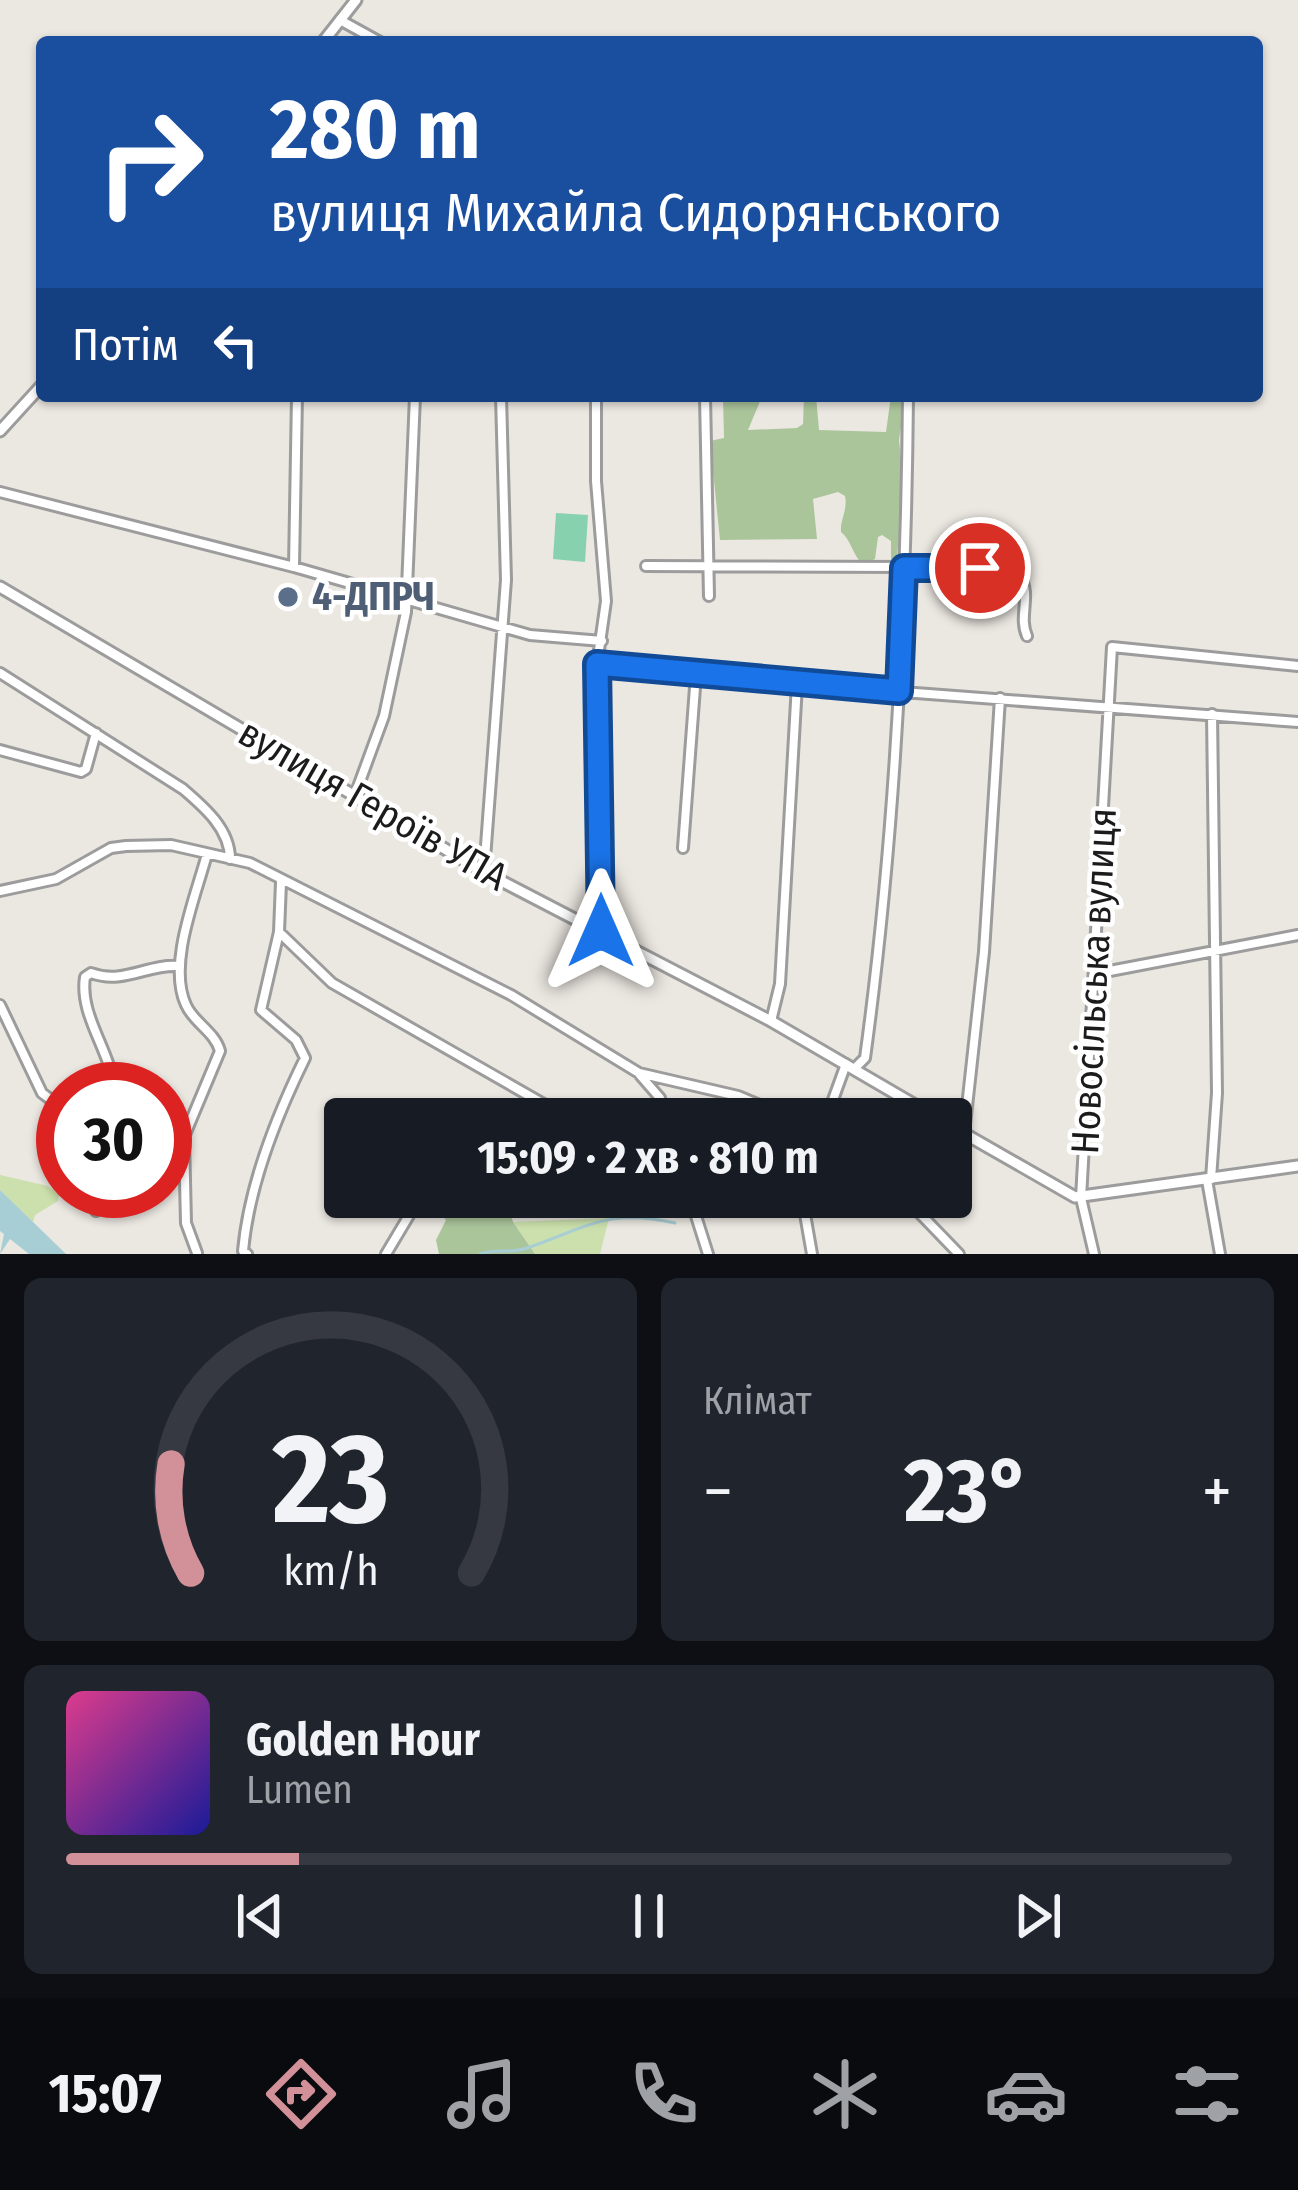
<!DOCTYPE html>
<html lang="uk">
<meta charset="utf-8">
<style>
:root{--surface:#171b24;--page:#20242c;--text:#f1f3f6;--muted:#9ea1a6;--line:#363941;--accent:#d29098}
body{margin:0;font-family:"Fira Sans Condensed",sans-serif;background:var(--page);color:var(--text);height:100vh;display:flex;flex-direction:column;font-size:45px;white-space:nowrap}
*{box-sizing:border-box;margin:0}
p{font-size:39px;color:var(--muted)}
.icon{flex:none;width:66px;height:66px;fill:none;stroke:currentColor;stroke-width:2;stroke-linecap:round;stroke-linejoin:round}
.map{position:relative;height:1254px;overflow:hidden}
.details{display:flex;flex-direction:column;gap:24px;padding:24px;background:#0d0f14;flex:1}
.details>*{flex:none}
.hud{position:absolute;left:36px;top:36px;width:1227px;height:366px;border-radius:12px;box-shadow:0 3px 9px #0004;background:#1a4fa0;color:#fff;overflow:hidden}
.speed{position:absolute;left:36px;top:1062px;display:flex;gap:24px;font-size:60px;font-weight:700;text-align:center}
.speed>*{display:grid;place-content:center;width:156px;height:156px;border-radius:50%;background:var(--surface);box-shadow:0 3px 9px #0004;line-height:1}
.speed .limit{border:18px solid #d22;background:#fff;color:#111}
.pin{position:absolute;display:grid;place-items:center;width:102px;height:102px;color:#fff;margin:-51px;border:6px solid #fff;border-radius:50%;box-shadow:0 3px 12px #0007}
.me{position:absolute;width:132px;margin:-66px;rotate:0deg;stroke-linejoin:round;filter:drop-shadow(0 0 9px #0008)}
.turn{display:flex;align-items:center;gap:42px;height:252px;padding:0 36px;font-size:54px}
.turn .icon{width:156px;height:156px;stroke-width:2.5}
.turn b{display:block;font-size:84px;line-height:102px}
.then{display:flex;align-items:center;height:114px;padding:0 36px;background:#0003;gap:24px;font-size:45px}
.big{font-size:90px;font-weight:700;line-height:1.1}
.details .card{flex:1;display:flex;flex-direction:column;justify-content:center;gap:18px;min-width:0;padding:0 42px;border-radius:18px;background:var(--page)}
.details .dial{align-items:center;gap:0}
.dial svg{height:312px;overflow:visible;fill:none;stroke:var(--line);stroke-width:7;stroke-linecap:round;text-anchor:middle}
.dial text{fill:var(--text);stroke:none}
.song{display:flex;align-items:center;gap:36px}
.cover{width:144px;height:144px;border-radius:18px;background:linear-gradient(135deg,hsl(330 70% 55%),hsl(240 70% 35%))}
.played{height:12px;border-radius:6px;background:linear-gradient(90deg,var(--accent) 20%,var(--line) 20%)}
.keys{display:flex;justify-content:space-around;direction:ltr}
.heat{display:flex;justify-content:space-between;align-items:center;font-size:66px;direction:ltr}
.details .tiles{flex:1;display:grid;gap:24px;grid-template-columns:1fr 1fr}
.card:last-child{grid-column:span 2}
.trip{position:absolute;left:324px;top:1098px;width:648px;height:120px;border-radius:12px;background:var(--surface);box-shadow:0 3px 9px #0004;font-weight:700;line-height:120px;text-align:center}
.menu{display:flex;height:192px;justify-content:space-around;align-items:center;background:#090b0e;color:var(--muted)}
.menu .icon{width:84px;height:84px}
.menu .on{color:var(--accent)}
.menu b{font-size:54px;color:var(--text)}
.map>svg:first-child{display:block}
.grass{fill:#cbe0ac}
.forest{fill:#abc59b}
.pitch{fill:#88d1ae}
.water{fill:#a7ced4}
.lines{fill:none;stroke-linecap:round;stroke-linejoin:round}
.stream{stroke:#a7ced4;stroke-width:3}
.minor-casing{stroke:#9c9c9c;stroke-width:14}
.tertiary-casing{stroke:#9c9c9c;stroke-width:15}
.minor{stroke:#fff;stroke-width:8}
.tertiary{stroke:#fff;stroke-width:9}
.route-casing{stroke:#114b97;stroke-width:30}
.route{stroke:#1a73e8;stroke-width:21}
.service-dot{fill:#5c6f8a;stroke:#fff;stroke-width:4.5}
.labels{text-anchor:middle;dominant-baseline:central;stroke-width:9;stroke-linejoin:round;paint-order:stroke}
.service-label{font-size:39px;font-weight:bold;fill:#4e5e75;stroke:#fff;text-anchor:start}
.street-label{font-size:39px;fill:#1b1b1b;stroke:#fff}
</style>
<div class="map">
<svg width="1298" height="1254" viewBox="0 0 1298 1254">
<rect width="100%" height="100%" fill="#ebe7e1"/>
<path class="grass" d="M0,1175L48,1186L59,1194L58,1201L35,1215L33,1222L0,1190Z
M609,1218L600,1254H535L513,1222Z"/>
<path class="forest" d="M723,396L761,399L748,430L797,428L803,424L804,396H816L819,430L886,432L891,396H906L899,440L904,486L896,566L891,565V541L882,535L878,537L875,559L863,564C852,555 852,541 841,532C840,519 848,510 845,496L838,492L813,499L817,539L720,540L710,441L724,438Z
M435,1197H479L473,1201L479,1210L493,1197H506L513,1222L535,1254H439L436,1240L446,1220L429,1200Z"/>
<path class="pitch" d="M556,513L588,515L585,562L553,559Z"/>
<path class="water" d="M0,1190L66,1254H29L10,1239L0,1254L4,1234L0,1231Z"/>
<g class="lines">
<path class="stream" d="M480,1254C495,1248 512,1254 527,1248C588,1227 607,1208 675,1223"/>
<g class="minor-casing">
<path id="minor" d="M340,20L380,42
M596,396V481L606,601L597,664L601,931
M705,396L709,596
M0,492L294,567L530,635L602,641
M646,566L912,567L1006,573L1020,576C1032,596 1018,616 1027,636
M294,567L297,396
M597,664L797,684L1298,722
M0,673L183,789C204,807 230,829 230,859
M0,750L81,772L86,769L96,733
M355,795L384,716L406,612L415,396
M683,848L696,674
M484,872L506,580L501,396
M0,891L56,879L111,848L126,846L171,845L250,863L511,995L639,1073L738,1096L793,1119
M279,932L332,983L570,1119
M1094,974L1298,935
M0,1005L42,1093L63,1109
M771,1021L780,984L797,684
M854,1069L865,1058C895,839 906,617 908,396
M640,1075L660,1098L662,1119
M114,1089C111,1051 79,1016 85,977L91,973C123,985 147,964 178,966
M826,1119L846,1064
M964,1134L984,952L1000,698
M1211,1179L1217,1093L1212,714
M1207,1180L1220,1254
M690,1197L708,1254
M802,1197L812,1254
M904,1197L959,1254
M96,1211L106,1191
M197,1253L186,1223L184,1137L220,1051C215,1032 194,1023 186,1005C167,964 196,896 207,854
M247,1254L243,1251C249,1184 276,1117 305,1058L296,1040L261,1010L279,932L281,882
M386,1254L420,1197
M1094,1254L1081,1198L1112,647L1298,666"/>
</g>
<g class="tertiary-casing">
<path id="tertiary" d="M323,42L356,0
M0,431L42,385
M0,587L484,872L771,1021L939,1119
M951,1126L1075,1197L1298,1166"/>
</g>
<use href="#minor" class="minor"/>
<use href="#tertiary" class="tertiary"/>
</g>
<g class="lines">
<g class="route-casing">
<path id="route" d="M601,931L597,664L899,691L904,568H980"/>
</g>
<use href="#route" class="route"/>
</g>
<circle class="service-dot" cx="288" cy="597" r="12"/>
<g class="labels">
<g class="service-label">
<text x="312" y="597">4-ДПРЧ</text>
</g>
<g class="street-label">
<text transform="translate(373 805) rotate(30)">вулиця Героїв УПА</text>
<text transform="translate(1094 981) rotate(-87)">Новосільська вулиця</text>
</g>
</g>
</svg>
<div class="speed"><div class="limit">30</div></div>
<div class="pin" style="left:980px;top:568px;background:#d93025"><svg class="icon" aria-label="arrive" viewBox="0 0 24 24"><path d="M6 21V4h12l-3 4 3 4H6"/></svg></div>
<svg class="me" style="left:601px;top:931px" viewBox="-20 -20 40 40"><path d="M0-17L14 15 0 8-14 15z" fill="#1a73e8" stroke="#fff" stroke-width="4"/></svg>
<div class="trip">15:09 · 2 хв · 810 m</div>
<div class="hud">
<div class="turn"><svg class="icon" aria-label="right" viewBox="0 0 24 24"><path d="M7 20v-9h11M14 6l5 5-5 5"/></svg><div><b>280 m</b>вулиця Михайла Сидорянського</div></div>
<div class="then">Потім<svg class="icon" aria-label="left" viewBox="0 0 24 24"><path d="M17 20v-9H6M10 6l-5 5 5 5"/></svg></div>
</div>
</div>
<section class="details">
<div class="tiles">
<div class="card dial"><svg viewBox="0 0 100 80">
<path d="M14 69A42 42 0 1 1 86 69"/>
<path d="M14 69A42 42 0 0 1 9 41" stroke="#d29098"/>
<text x="50" y="56" font-size="32" font-weight="700">23</text>
<text x="50" y="72" font-size="11">km/h</text>
</svg></div>
<div class="card"><p>Клімат</p>
<div class="heat"><a>−</a><b class="big">23°</b><a>+</a></div>
</div>
<div class="card">
<div class="song"><i class="cover"></i><div><b>Golden Hour</b><p>Lumen</p></div></div>
<div class="played"></div>
<div class="keys"><svg class="icon" aria-label="previous" viewBox="0 0 24 24"><path d="M18 5L8 12l10 7zM5 5v14"/></svg><svg class="icon" aria-label="pause" viewBox="0 0 24 24"><path d="M8 5v14M16 5v14"/></svg><svg class="icon" aria-label="next" viewBox="0 0 24 24"><path d="M6 5l10 7-10 7zM19 5v14"/></svg></div>
</div>
</div>
</section>
<nav class="menu">
<b>15:07</b>
<svg class="icon on" aria-label="directions" viewBox="0 0 24 24"><path d="M12 3l9 9-9 9-9-9zM9 14v-3h6M13 9l2 2-2 2"/></svg>
<svg class="icon" aria-label="music" viewBox="0 0 24 24"><path d="M9 18V5l10-2v13"/><circle cx="6" cy="18" r="3"/><circle cx="16" cy="16" r="3"/></svg>
<svg class="icon" aria-label="phone" viewBox="0 0 24 24"><path d="M5 4h4l2 5-3 2q2 4 5 5l2-3 5 2v4C11 20 4 13 5 4z"/></svg>
<svg class="icon" aria-label="climate" viewBox="0 0 24 24"><path d="M12 3v18M4 7l16 10M4 17L20 7"/></svg>
<svg class="icon" aria-label="car" viewBox="0 0 24 24"><path d="M5 17H2v-5l4-1 3-4h7l3 4 3 1v5h-3M9 17h6M6 11h13"/><circle cx="7" cy="17" r="2"/><circle cx="17" cy="17" r="2"/></svg>
<svg class="icon" aria-label="filters" viewBox="0 0 24 24"><path d="M4 7h16M4 17h16"/><circle cx="9" cy="7" r="2"/><circle cx="15" cy="17" r="2"/></svg>
</nav>
